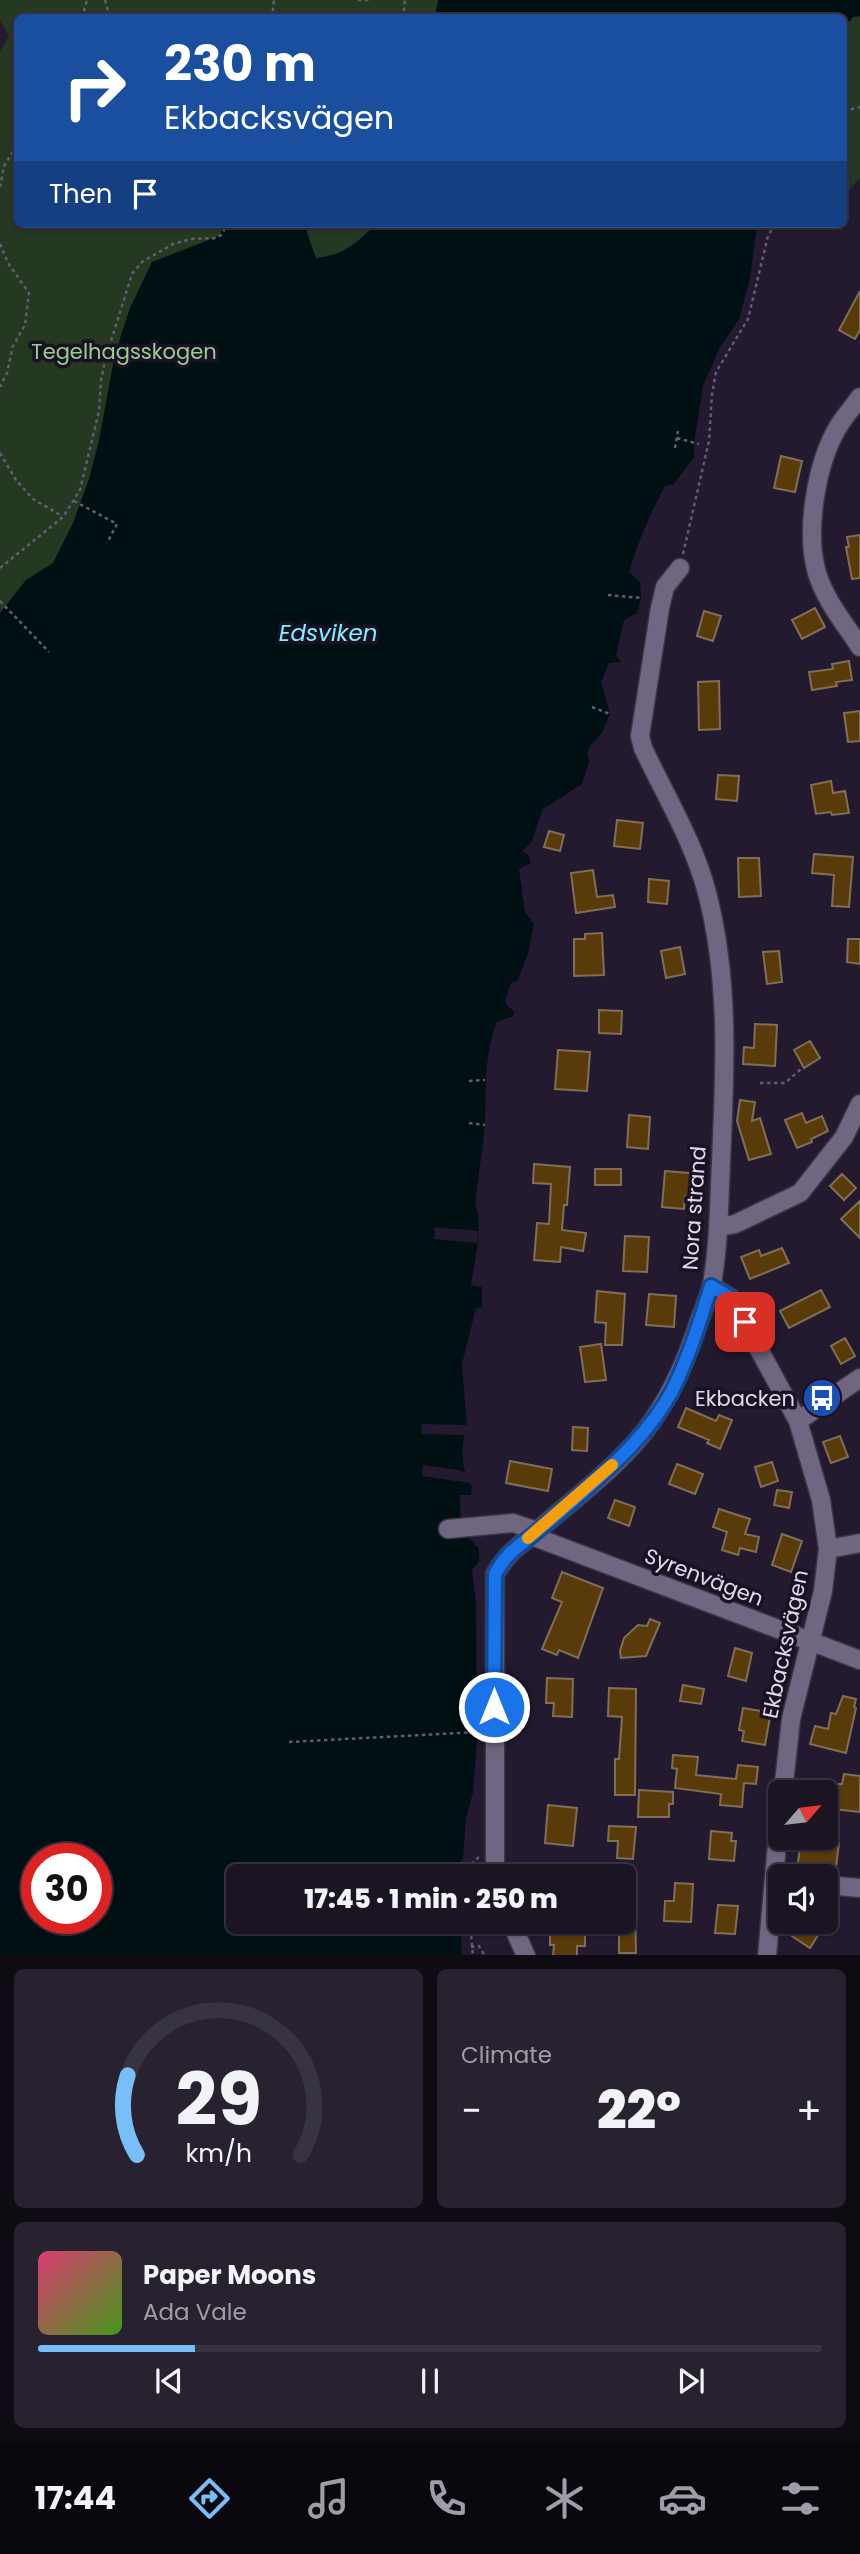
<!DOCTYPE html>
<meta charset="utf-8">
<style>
:root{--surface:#1a1423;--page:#272130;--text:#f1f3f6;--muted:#9f9ea6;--line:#383341;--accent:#78bff7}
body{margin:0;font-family:Poppins,sans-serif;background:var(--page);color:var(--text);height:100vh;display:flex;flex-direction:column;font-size:26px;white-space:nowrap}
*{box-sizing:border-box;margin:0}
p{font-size:23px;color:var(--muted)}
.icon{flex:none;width:38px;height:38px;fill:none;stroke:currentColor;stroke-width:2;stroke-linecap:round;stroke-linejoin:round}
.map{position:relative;height:1955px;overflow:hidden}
.panel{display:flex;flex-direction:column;gap:14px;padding:14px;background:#0e0b13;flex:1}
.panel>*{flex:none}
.banner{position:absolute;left:14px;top:14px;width:833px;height:214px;border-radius:10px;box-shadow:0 2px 5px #0004,0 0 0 2px var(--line);background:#1a4fa0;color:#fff;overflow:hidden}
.needle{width:46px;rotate:62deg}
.tools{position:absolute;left:768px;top:1780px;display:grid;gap:14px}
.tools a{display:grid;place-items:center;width:70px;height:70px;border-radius:10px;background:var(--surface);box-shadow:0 2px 5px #0004,0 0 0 2px var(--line);font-size:35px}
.speed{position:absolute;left:21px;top:1843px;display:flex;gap:14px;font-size:35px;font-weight:700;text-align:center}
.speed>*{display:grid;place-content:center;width:91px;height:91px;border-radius:50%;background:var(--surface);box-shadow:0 2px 5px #0004,0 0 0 2px var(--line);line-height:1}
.speed .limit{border:10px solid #d22;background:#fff;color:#111}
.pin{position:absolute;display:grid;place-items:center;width:60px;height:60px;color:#fff;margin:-30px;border-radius:14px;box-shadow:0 4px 10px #0006}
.me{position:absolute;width:77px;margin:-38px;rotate:0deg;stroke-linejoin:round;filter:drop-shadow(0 0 5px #0008)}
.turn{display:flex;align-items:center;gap:24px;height:147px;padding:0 35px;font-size:32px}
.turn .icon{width:91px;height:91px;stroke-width:2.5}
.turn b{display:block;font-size:49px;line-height:60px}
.then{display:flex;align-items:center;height:66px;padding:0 35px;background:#0003;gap:14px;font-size:26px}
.big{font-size:52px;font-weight:800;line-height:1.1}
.panel .tile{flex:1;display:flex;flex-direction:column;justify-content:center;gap:10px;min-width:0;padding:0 24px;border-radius:10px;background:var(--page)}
.panel .dial{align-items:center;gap:0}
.dial svg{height:182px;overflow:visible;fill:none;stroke:var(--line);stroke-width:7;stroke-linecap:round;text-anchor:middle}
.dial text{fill:var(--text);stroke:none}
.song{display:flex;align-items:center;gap:21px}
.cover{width:84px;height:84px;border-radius:10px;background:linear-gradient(135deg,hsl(340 70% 55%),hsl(100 70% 35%))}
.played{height:7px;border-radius:4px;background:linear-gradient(90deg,var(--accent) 20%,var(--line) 20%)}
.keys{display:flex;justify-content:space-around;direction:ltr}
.heat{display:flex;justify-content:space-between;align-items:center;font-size:38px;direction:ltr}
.panel .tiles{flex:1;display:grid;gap:14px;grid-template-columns:1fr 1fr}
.tile:last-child{grid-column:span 2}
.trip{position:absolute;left:226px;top:1864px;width:410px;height:70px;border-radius:10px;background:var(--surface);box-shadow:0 2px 5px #0004,0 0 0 2px var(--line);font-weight:800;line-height:70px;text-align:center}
.tab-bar{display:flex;height:112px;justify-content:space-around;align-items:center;background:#0a080e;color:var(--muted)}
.tab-bar .icon{width:49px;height:49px}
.tab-bar .on{color:var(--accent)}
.tab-bar b{font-size:32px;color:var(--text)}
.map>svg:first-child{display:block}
.green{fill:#253822}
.water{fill:#001013;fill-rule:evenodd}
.pier{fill:#231a2f}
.building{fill:#583b09;stroke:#806e56;stroke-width:2}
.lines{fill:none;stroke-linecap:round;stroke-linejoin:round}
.minor-casing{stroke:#3b3445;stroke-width:21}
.path{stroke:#645c6f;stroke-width:2.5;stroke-dasharray:3.5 3.5;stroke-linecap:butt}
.minor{stroke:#716681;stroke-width:18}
.route-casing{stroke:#114b97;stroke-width:18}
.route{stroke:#1a73e8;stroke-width:12}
.slow{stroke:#f59e0b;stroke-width:12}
.labels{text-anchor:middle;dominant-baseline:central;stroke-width:7;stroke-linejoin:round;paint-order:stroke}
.park-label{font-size:21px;fill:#98cf91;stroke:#1a1125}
.street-label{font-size:21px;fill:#e0dae9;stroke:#1a1125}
.poi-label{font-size:21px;fill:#e0dae9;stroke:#1a1125;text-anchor:end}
.water-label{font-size:23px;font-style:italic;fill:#80effe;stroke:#1a1125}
</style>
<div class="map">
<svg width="860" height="1956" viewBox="0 0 860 1956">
<rect width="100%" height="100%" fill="#231a2f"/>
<path class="green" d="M0,0H510L504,18H18V224H435L0,870V52L9,36L0,20Z
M860,16V177L844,197V28L853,17Z"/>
<path class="water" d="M438,0H860V16L853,17L844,28V18L435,17Z
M225,224H307V233L316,258C344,255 357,243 376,224H757L750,279L739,319L719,349L703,386L694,443V457L674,484L665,486C650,515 638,541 629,572L640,582L641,598L637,613L624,620L616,656L621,662L609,663L601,682L610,714L602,733L590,746L587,754L590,760L582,784L543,809L531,843L522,851L528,855L531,863L519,869L525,912L534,924L528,954L517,981L511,983L505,1001L508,1007L515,1011L513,1016L497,1022C484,1054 486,1089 485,1123C483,1150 478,1177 475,1204C484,1223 474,1263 471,1285L482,1287V1307L476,1308L462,1364L467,1429C460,1443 461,1474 472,1486L471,1495H460C460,1518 461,1533 479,1548V1561L472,1570L476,1603L477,1740L473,1793L466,1817L463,1859L459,1863L456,1876H238V1922H460L462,1955H0V613L26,580L53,563L73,523L89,479L99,440L115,354L130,308L152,262L219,236ZM37,1858H96V1918H37Z"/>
<path class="pier" d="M435,1227L478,1231L477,1243L434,1239Z
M422,1424L470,1425V1430L468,1435L421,1434Z
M423,1465L458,1470L469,1474L472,1481L470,1483L422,1476Z"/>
<path class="building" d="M860,291V330L855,339L839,330Z
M781,456L802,461L795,492L774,488Z
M860,535V578L852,579L846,547H849L847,537Z
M815,608L825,627L802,639L792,620Z
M704,611L721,616L713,641L697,636Z
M849,661L852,680L836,682L837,686L812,690L809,672L833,669L832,664Z
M719,681L720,729L699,730L698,682Z
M860,711V741L848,742L844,713Z
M718,775L739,776L737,801L716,799Z
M831,781L833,793L845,791L849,813L832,815L831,812L816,814L811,785Z
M617,820L643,823L640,849L614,846Z
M549,831L564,835L560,851L544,847Z
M814,854L853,857L849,907L832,906L834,875L812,873Z
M738,858H759L761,896L739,897Z
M593,870L597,897L613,895L615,907L576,913L571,873Z
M649,879L669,881L667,904L648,902Z
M602,933L604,975L574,976V939H585V934Z
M848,939H860V964L847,962Z
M680,947L685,974L666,978L661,951Z
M779,951L782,982L767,984L763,952Z
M599,1010L622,1011L621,1034L599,1033Z
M755,1024L777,1025L775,1066L743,1064L744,1047L754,1048Z
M810,1041L820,1058L804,1068L794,1050Z
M558,1050L590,1052L587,1091L555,1089Z
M740,1100L755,1102L752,1121L760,1118L771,1154L749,1160L737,1121Z
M802,1113L806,1123L822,1116L828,1131L811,1139L812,1142L797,1148L785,1120Z
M629,1115L650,1117L648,1149L627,1147Z
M534,1164L570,1167L567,1205H564L562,1230L586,1233L583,1251L561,1247L560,1262L534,1260L537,1223L549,1224L551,1184L533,1183Z
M595,1169H621V1185H595Z
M665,1171L700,1174L699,1197L685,1196L684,1209L662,1207Z
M842,1174L856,1188L844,1200L830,1186Z
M860,1201V1238L841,1219Z
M625,1236L649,1237L647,1272L623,1271Z
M782,1248L789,1263L750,1279L741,1257L759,1250L761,1256Z
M821,1290L830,1307L789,1328L780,1311Z
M597,1291L625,1294L622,1345H605L606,1323L595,1322Z
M649,1294L676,1296L674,1327L646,1325Z
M845,1338L855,1356L841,1364L831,1346Z
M601,1344L606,1380L585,1382L580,1347Z
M686,1408L716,1421L719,1415L732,1420L720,1449L707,1443L709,1440L678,1427Z
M573,1427L588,1428L587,1451L572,1450Z
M840,1436L848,1457L831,1463L823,1442Z
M510,1461L552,1469L548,1491L506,1483Z
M772,1462L778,1481L761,1487L755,1467Z
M677,1464L703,1474L695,1494L669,1484Z
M777,1490L792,1492L789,1508L774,1505Z
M615,1500L635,1507L629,1526L608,1518Z
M719,1509L750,1519L745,1534L759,1537L756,1552L740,1548L738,1555L722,1550L727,1532L713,1527Z
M782,1534L802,1541L791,1572L772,1565Z
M562,1572L603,1588L578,1658L559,1650L557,1655L542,1649L562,1602L552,1598Z
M650,1619L660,1623L646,1656L621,1658L620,1651L624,1638L638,1625L647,1626Z
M735,1648L752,1653L746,1681L728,1676Z
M547,1678L573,1679L572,1717L553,1716L554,1703H546Z
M683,1685L704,1689L701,1704L680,1701Z
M609,1688L636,1689L635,1795H615V1759H619L622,1717L608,1716Z
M843,1696L856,1699L854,1707L856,1708L846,1753L810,1744L815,1726L828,1729L831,1713L836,1714Z
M743,1708L761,1711L760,1715L770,1717L765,1745L742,1741L744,1731L739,1730Z
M673,1755L698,1757L696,1775L736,1779L738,1765L758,1767L756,1784L744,1783L742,1807L720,1805L721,1794L675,1788L677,1769L672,1768Z
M844,1774L860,1776V1812L826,1808L828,1790H835L836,1784H842Z
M639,1790L673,1792V1804H669V1817H638Z
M548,1805L577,1808L573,1846L545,1843Z
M609,1826L636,1827L633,1859L617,1858L618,1841H608Z
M711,1831L732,1833L731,1841H736L734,1861L709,1859Z
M801,1838L839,1843L836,1867L798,1863Z
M675,1883L693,1884L691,1922L664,1921L665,1901H674Z
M623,1905H635L636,1953H619V1922H623Z
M718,1905L738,1906L735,1934L715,1933Z
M550,1922H585V1946H577V1956H553L554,1945H550Z
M801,1922H819L814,1929L820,1932L810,1948L792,1936Z"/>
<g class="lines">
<g class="minor-casing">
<path id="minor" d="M860,397C853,407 844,417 838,427C816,464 805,532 817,573C825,600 845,624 860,647
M719,1227L735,1224L800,1193L844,1137L860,1104
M711,1286L731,1298L798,1421L821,1500L828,1549L823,1591L791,1719L783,1792
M798,1421L860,1378
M448,1529L513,1523L537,1531
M532,1536L860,1660
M828,1549L860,1543
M495,1876V1574C509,1550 522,1544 543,1526C581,1493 625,1461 653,1420C675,1388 688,1355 700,1319C704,1308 709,1296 712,1284C719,1244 719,1203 721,1162C725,1073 730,980 707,893C694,842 665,795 643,748L640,736L660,608L665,587L680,568
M826,1885L860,1888
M511,1922L526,1956
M767,1956L780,1811"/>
</g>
<path class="path" d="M105,0L110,18
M358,0H372
M82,18L87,0
M272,18L274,0
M403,18L405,0
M844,111L860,107
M0,187L4,166L18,143
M207,224L226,229
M0,244L8,263L29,293L25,325L13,346L7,373L0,387
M677,438L699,444
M675,448L678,431
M0,453L16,480L33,499L62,516
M74,501L117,524L107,543
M683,554L709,441L712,394L716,372L748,319L768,236L775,224
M0,568L63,517L80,490L99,411L101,380L106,357L132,274L142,262L173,244L191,239L216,238L221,235L228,224
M608,595L641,598
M0,601L49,652
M592,707L610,714
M469,1081L485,1080
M760,1083H785L801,1069
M469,1123L485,1125
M289,1742L478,1732
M283,1869H457L467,1867
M468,1876L467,1867L479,1857
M470,1922L473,1956
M471,1947L479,1946L485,1956"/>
<use href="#minor" class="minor"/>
</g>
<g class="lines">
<g class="route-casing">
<path id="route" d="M494,1707L495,1574C508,1551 517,1548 535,1533C552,1519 568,1505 584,1491C617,1462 651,1430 672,1391C689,1357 700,1321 711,1286L731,1298L745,1322"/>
</g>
<use href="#route" class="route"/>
<path class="slow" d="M528,1538L612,1465"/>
</g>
<defs>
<g id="bus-disc" transform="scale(2.0125)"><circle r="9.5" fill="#1a4fb4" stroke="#1a1125"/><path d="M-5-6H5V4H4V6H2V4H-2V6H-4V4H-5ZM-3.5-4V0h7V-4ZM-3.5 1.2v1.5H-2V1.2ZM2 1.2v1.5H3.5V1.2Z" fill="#fff"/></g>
</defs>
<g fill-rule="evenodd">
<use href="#bus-disc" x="822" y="1398"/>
</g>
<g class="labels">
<g class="park-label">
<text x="124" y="351">Tegelhagsskogen</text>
</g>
<g class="street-label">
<text transform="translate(694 1208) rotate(-86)">Nora strand</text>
<text transform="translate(704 1577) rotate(21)">Syrenvägen</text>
<text transform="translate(785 1644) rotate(-78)">Ekbacksvägen</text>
</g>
<g class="poi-label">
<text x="795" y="1398">Ekbacken</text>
</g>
<g class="water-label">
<text x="328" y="633">Edsviken</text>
</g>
</g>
</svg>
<div class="tools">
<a><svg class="needle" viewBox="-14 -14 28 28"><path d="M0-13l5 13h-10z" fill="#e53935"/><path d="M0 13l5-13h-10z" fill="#9f9ea6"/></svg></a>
<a><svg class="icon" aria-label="sound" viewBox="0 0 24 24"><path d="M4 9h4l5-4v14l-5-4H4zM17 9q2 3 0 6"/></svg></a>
</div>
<div class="speed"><div class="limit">30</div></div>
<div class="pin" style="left:745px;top:1322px;background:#d93025"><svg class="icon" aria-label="arrive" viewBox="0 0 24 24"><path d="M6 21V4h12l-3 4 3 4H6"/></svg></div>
<svg class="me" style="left:494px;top:1707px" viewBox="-20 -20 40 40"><circle r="17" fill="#1a73e8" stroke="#fff" stroke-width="3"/><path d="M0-11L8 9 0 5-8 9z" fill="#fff"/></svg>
<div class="trip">17:45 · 1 min · 250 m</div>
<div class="banner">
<div class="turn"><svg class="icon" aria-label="right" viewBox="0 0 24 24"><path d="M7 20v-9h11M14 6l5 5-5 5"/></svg><div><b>230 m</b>Ekbacksvägen</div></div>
<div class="then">Then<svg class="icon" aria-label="arrive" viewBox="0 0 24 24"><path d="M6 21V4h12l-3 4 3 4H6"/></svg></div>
</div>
</div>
<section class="panel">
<div class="tiles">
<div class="tile dial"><svg viewBox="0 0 100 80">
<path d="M14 69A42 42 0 1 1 86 69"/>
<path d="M14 69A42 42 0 0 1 10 34" stroke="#78bff7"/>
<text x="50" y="56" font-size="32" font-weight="700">29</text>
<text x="50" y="72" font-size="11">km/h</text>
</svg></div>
<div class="tile"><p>Climate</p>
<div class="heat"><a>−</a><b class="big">22°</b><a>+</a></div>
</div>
<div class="tile">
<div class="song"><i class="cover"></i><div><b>Paper Moons</b><p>Ada Vale</p></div></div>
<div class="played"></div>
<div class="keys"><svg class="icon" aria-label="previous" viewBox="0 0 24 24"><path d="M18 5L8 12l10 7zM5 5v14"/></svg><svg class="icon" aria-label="pause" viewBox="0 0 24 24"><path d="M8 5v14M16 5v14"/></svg><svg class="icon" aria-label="next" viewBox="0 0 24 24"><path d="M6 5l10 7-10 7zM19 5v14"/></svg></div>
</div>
</div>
</section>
<nav class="tab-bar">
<b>17:44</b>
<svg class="icon on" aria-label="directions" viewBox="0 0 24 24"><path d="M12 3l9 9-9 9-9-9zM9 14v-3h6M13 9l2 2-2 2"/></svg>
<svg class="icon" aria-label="music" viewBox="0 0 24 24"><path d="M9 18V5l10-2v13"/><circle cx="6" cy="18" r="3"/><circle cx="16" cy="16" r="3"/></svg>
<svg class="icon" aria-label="phone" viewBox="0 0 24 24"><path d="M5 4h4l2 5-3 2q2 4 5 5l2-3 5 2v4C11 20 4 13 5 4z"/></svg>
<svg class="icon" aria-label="climate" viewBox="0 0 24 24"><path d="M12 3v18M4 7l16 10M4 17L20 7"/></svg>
<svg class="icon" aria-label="car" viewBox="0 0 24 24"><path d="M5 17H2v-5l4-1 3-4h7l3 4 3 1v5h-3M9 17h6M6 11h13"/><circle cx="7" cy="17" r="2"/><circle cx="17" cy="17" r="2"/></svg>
<svg class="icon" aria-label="filters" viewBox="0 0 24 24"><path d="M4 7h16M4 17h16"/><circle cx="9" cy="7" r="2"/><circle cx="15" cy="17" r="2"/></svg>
</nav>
